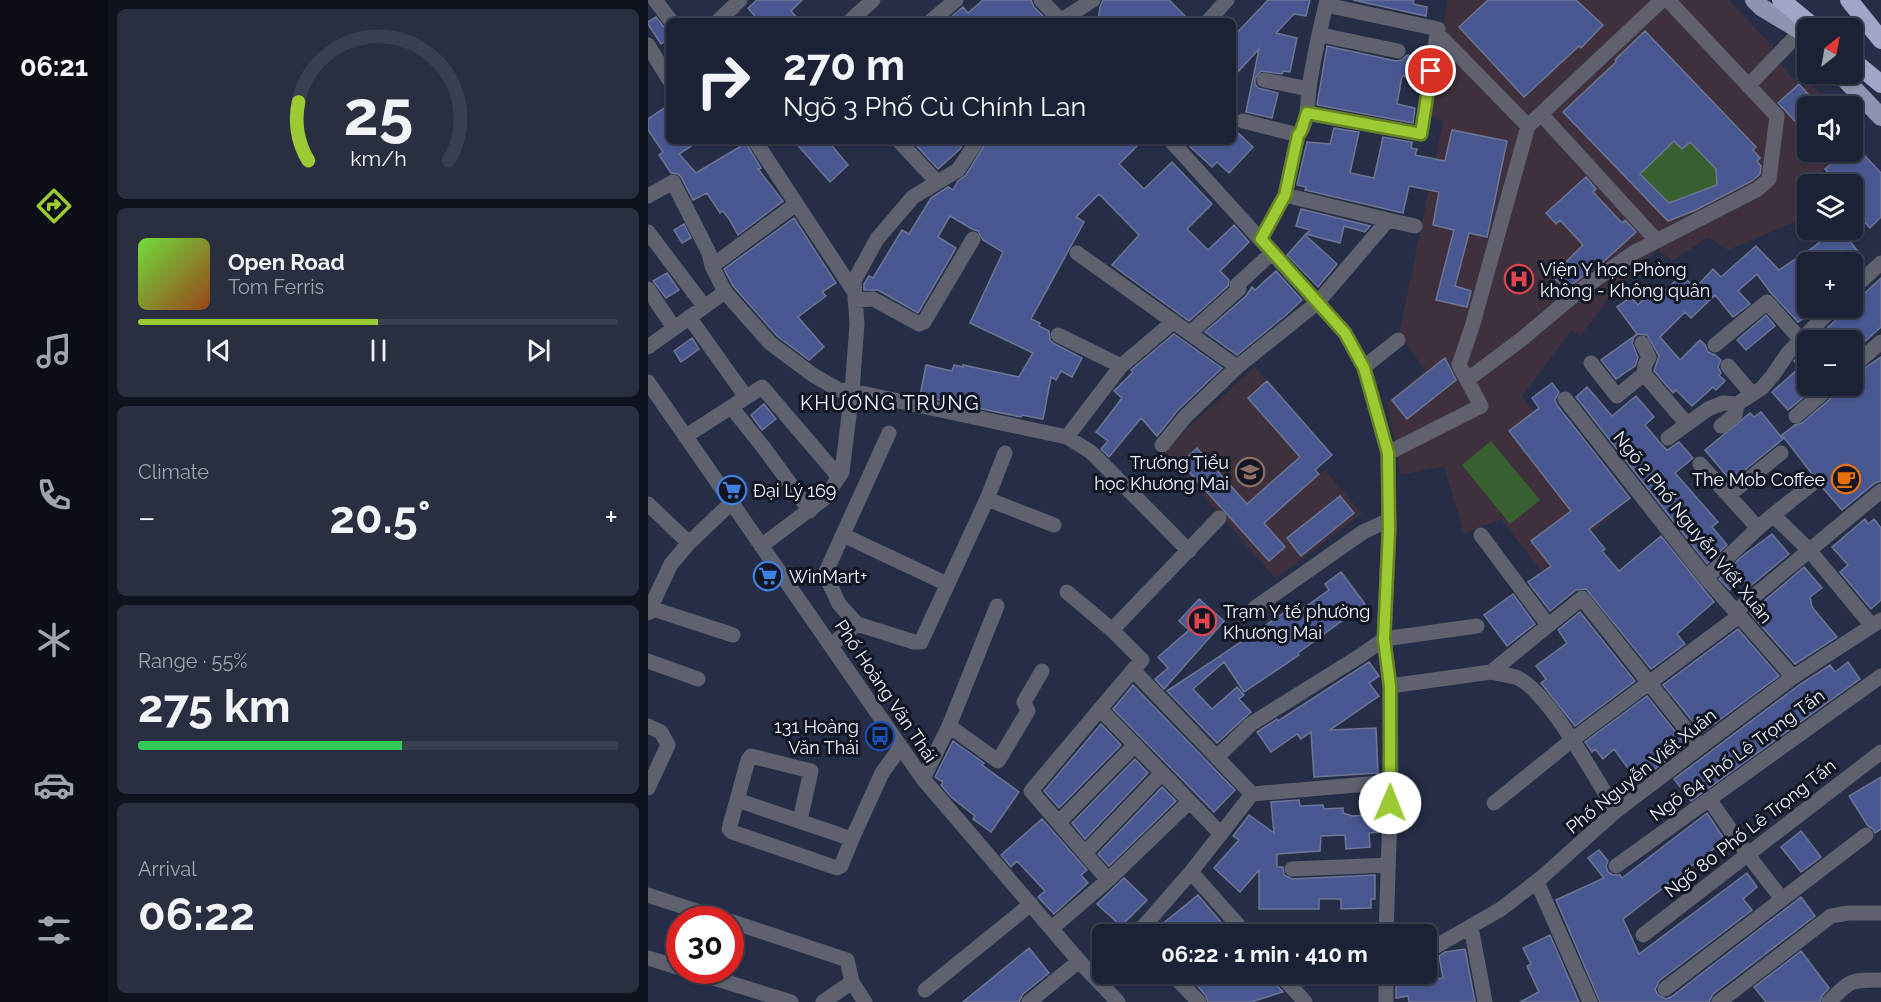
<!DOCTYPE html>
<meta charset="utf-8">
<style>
:root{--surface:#1c2235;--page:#292f41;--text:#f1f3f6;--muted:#a0a4ad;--line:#3a3f50;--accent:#9cca32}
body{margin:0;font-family:Raleway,sans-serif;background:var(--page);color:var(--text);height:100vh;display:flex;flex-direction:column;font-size:22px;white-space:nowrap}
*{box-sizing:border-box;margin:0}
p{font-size:20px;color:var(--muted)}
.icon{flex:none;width:33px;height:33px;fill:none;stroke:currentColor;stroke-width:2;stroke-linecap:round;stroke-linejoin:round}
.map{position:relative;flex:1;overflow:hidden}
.details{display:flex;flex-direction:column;gap:9px;padding:9px;background:#0f131d;width:540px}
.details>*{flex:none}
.hud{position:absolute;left:18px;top:18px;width:570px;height:126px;border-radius:9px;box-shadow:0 2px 4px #0004,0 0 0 2px var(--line);background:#1c2235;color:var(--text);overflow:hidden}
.needle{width:39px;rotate:31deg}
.fabs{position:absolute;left:1149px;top:18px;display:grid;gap:12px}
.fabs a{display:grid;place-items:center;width:66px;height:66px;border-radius:9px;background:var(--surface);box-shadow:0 2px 4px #0004,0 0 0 2px var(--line);font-size:30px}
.speed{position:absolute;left:18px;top:906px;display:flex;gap:12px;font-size:30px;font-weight:700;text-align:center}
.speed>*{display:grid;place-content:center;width:78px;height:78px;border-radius:50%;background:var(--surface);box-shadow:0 2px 4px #0004,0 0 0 2px var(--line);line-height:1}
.speed .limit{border:9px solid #d22;background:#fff;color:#111}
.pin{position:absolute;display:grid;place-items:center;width:51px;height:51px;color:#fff;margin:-26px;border:3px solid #fff;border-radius:50%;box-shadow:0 2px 6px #0007}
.me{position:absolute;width:66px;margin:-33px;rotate:1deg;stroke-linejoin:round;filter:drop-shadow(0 0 4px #0008)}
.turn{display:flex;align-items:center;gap:21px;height:126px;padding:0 18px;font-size:27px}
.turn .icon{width:78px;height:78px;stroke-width:2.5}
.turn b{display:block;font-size:42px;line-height:51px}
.big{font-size:45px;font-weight:700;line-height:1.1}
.details .card{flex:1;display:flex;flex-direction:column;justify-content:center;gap:9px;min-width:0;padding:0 21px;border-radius:9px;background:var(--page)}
.details .dial{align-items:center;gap:0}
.dial svg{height:156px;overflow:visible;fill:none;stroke:var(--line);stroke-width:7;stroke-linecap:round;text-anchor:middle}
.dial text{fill:var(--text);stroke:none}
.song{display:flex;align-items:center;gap:18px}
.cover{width:72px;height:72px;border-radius:9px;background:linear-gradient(135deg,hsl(100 70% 55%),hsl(20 70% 35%))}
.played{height:6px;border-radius:3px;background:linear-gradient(90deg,var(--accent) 50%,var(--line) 50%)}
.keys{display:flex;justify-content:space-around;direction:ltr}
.heat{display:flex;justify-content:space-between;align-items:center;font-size:33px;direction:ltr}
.charge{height:9px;border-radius:4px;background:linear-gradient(90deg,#34c759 55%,var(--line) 0)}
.trip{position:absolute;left:444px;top:924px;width:345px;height:60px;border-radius:9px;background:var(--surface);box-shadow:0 2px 4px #0004,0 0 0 2px var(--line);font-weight:700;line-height:60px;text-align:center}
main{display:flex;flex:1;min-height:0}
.tab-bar{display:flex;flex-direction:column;width:108px;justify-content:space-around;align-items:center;background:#0b0e15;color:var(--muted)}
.tab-bar .icon{width:42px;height:42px}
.tab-bar .current{color:var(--accent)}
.tab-bar b{font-size:27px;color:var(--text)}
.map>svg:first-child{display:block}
.education{fill:#3e313e}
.medical{fill:#3f303e}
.green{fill:#385f2f}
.building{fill:#485790;stroke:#6d7695;stroke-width:1.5;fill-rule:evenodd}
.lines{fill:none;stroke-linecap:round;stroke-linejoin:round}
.minor{stroke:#5f616f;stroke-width:15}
.major{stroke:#8e93af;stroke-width:18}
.highway{stroke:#a1a6c8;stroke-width:18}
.route-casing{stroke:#658320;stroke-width:15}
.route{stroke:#9cca32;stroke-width:10}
.labels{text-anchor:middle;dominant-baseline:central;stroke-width:6;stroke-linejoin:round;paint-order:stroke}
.poi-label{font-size:18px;fill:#eff3fd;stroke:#121622;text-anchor:start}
.street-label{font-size:18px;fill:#eff3fd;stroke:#121622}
.neighbourhood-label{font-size:20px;letter-spacing:1.5px;fill:#eff3fd;stroke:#121622}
</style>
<main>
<nav class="tab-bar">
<b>06:21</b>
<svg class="icon current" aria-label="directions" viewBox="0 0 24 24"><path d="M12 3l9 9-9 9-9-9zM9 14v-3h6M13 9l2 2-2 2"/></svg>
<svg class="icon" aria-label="music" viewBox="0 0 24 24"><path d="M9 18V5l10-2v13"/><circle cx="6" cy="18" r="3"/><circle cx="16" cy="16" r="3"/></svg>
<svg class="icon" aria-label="phone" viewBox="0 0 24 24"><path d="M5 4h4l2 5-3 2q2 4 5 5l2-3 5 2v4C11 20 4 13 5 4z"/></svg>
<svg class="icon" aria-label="climate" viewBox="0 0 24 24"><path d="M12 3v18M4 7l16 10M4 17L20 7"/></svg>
<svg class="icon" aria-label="car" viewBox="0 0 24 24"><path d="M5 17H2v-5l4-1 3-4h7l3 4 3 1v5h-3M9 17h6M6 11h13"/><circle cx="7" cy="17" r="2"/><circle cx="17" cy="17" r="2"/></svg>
<svg class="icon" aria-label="filters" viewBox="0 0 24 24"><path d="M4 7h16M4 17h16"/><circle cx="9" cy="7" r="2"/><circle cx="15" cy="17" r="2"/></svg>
</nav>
<section class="details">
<div class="card dial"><svg viewBox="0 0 100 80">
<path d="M14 69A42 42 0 1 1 86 69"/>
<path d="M14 69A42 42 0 0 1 9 39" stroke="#9cca32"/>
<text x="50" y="56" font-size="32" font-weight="700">25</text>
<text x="50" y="72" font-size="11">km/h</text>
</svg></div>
<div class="card">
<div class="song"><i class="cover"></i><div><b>Open Road</b><p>Tom Ferris</p></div></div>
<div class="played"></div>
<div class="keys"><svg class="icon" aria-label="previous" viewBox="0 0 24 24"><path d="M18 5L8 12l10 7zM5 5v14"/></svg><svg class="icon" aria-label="pause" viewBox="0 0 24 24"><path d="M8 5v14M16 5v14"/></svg><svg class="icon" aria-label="next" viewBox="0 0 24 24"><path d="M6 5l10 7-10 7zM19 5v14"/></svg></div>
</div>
<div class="card"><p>Climate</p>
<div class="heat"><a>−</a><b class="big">20.5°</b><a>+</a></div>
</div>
<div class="card"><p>Range · 55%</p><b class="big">275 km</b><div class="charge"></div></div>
<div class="card"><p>Arrival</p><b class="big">06:22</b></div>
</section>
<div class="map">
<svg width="1233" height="1002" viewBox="0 0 1233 1002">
<rect width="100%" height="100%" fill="#252d47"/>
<path class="education" d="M607,367L684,455L668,470L671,474L677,470L714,513L628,579L515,450Z"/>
<path class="medical" d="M799,0H1081L1125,47L1128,58L1144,78L1157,77L1184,106H1160V152H1196L1166,177L1172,184H1160L1159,217L1080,250L1060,237L1024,261L1010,249L962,297L933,335L923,331L874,396L963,516L893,571L853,519L816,534L796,466L753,475L739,402L777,370L751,334L795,121L783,116Z"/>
<path class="green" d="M1026,141L1034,149L1042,142L1068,169L1069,185L1021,203L992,174Z
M843,441L892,500L862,524L814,465Z"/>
<path class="building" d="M109,0H154L143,11L152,21H111L100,8Z
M335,0H383L386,7L400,21H298L315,7L320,13Z
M455,0H521L542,21H450L452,7Z
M620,0H662L658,16L646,14L628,33L649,38L642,72L635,71L634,74L613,71L607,78V84L610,88L630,93L624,118L598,112L611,49L585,77V37Z
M705,0H766L765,4L779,7L778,16Z
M840,0H928L955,25L933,48L931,46L876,97L811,27Z
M8,17L16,27L21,30V39L13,44L0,24V22Z
M997,31L1108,147L1105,150L1112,158L1109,161L1113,166L1112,174L1104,181L1048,210L1020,221L915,112L968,62L967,60ZM1026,141L1034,149L1042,142L1068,169L1069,185L1021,203L992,174Z
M679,46L748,61L754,60L759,55L776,58L772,79L754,76L749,104L767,108L765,123L669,105Z
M1151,84L1171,106H1160V135L1130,103Z
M21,105V141H51L31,154L48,173L98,143L113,168L110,169L135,201L90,235L81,219L75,211L72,213L59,193L45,200L33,177L30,174L23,173L11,155L15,152L0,130V119Z
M585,128L605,147L581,173L569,162L564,167L536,141H585Z
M686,128L711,132L702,173L726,178L735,137L764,142L763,148L769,149L767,155L797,161L804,130L859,141L839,237L821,233L807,286L823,291L819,307L788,300L806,230L785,225L791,192L761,186L755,213L657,190L658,187L649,185L659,142L682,144Z
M146,141H180L200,165L182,182Z
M264,141H317L312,149L290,169Z
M339,141H494L471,164L496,189L524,162L564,204L539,229L560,250L586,225L601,242L572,271L581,280L580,286L541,321L464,265L491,235L451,194L428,217L436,222L383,319L392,323L391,326L401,331L402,340L405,343L434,358L424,377L413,371L408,380L403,377L395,419L374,415L373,417L272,396L278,365L304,371L306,365L315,367V365L371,377L385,353L322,323L355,252L335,240L330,231L324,229L302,216L290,237L308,248L270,313L230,290H216V284L221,276L225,278L254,230L261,234L283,198L300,187L305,190L310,181L318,175Z
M1204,142L1233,173V217L1222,228L1204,209V184H1191L1177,169L1185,162L1175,152H1204Z
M938,177L948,189L945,192L974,223L977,220L988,232L955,262L953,264L950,261L934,277L918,289L904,276L935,245L912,220L908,224L898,213Z
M653,209L722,226L717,232L696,226L692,243L658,234L662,230L648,226Z
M146,218L188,283L174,292L178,296L150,317L176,347L161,360L129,336L85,286L76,269Z
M36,224L43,238L34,243L26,230Z
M1185,230H1193L1216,259L1207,267L1193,250L1179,262H1160V316L1150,322L1123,293L1109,274L1090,291L1102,304L1085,317L1067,295L1043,318L1037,312L1012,337L1032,360L1052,340L1057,345L1060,352L1067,355L1073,360L1070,367L1073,373L1071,375L1077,381L1068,390L1065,387L1044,406L1028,390L1025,393L1006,371L1011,356L999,335L990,334L986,337L984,343L990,357L987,366L968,379L953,360L989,334L969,307L983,297L990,305L1006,288L1012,295L1034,275L1047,288L1065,269L1073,277L1108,246L1131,270L1167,246Z
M657,235L689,264L670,287L639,255Z
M628,271L654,300L638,315L589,355L557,332L598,296L604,287L607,290Z
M19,273L31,290L18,298L5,281Z
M1233,278V327L1204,353V340H1166L1201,308H1204V305Z
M1118,315L1127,326L1098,350L1089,340Z
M526,334L574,368L530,410L509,436L493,418L461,457L453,449L460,441L448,432L474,398L466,391L485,372L483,370Z
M44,338L51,349L33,362L26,351Z
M1160,347V386H1169L1140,410L1124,392L1152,367L1146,361Z
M1233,357V481L1227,483L1194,510L1173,486L1171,478L1164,474L1134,435L1147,425L1154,423L1189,393L1193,386H1204V377Z
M797,358L808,380L759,419L744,400Z
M619,381L684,455L667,470L671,474L616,523L637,547L621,561L533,463L549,448L599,504L652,457L600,398Z
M904,383L911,392L907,400L909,405L982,498L941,529L957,549L954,551L971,571L1013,536L1066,602L1029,634L1037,644L1003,669L938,589L928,590L902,611L880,582L903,566L883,541L923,511L861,431L891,408L884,398Z
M939,387L964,416L988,396L1006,417L997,425L1013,444L1019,450L1031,442L1045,458L1027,473L1070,522L1064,527L1079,545L1059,564L928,397Z
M116,404L128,419L114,430L103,415Z
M1113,412L1135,439L1083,481L1057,450L1102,413L1106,417Z
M692,496L706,513L653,556L639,538Z
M1217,519L1220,524L1226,519L1233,528V600L1223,609L1192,572L1200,565L1184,547Z
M1124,534L1141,554L1100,588L1093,580L1082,590L1071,579L1093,557Z
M1156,567L1174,588L1162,597L1164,607L1189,637L1147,664L1102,613Z
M693,572L717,604L650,653L651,655L596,692L576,662L545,689L564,709L589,687L596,695L591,699L603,712L569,743L519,691L572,656L573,658L572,656L643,608L647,614L681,590L677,584Z
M865,594L887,624L859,646L836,615Z
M551,599L576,621L516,689L507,679L520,668L510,657L541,630L531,621Z
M932,612L987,681L927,726L893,683L898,679L888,666L919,643L910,630Z
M1090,629L1131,676L1054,733L1015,685Z
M721,662L731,676L721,683L731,696L682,730L728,728L730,773L666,777L663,732L653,739L649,734L623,752L609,732L629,719L630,721Z
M1200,662L1212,679L1043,801L1026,779L1151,685L1182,665L1187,672Z
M485,685L587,790L566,812L465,709Z
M999,696L1038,745L990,782L966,749L955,759L947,749L944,752L937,742Z
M453,724L473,745L411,808L396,791Z
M305,741L336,763L334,765L371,792L343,832L325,819L327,816L303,797L293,785L295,782L287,777Z
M487,759L500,773L437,839L424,823Z
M1233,777V829L1227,833L1225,829L1220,826L1201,796Z
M514,787L528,801L461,866L450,854Z
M651,800L652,806L675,805L676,809L695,808V813L704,816L730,814L731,832L721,833L722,847L698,849L697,835L673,836L672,851L629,854V867H635L636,875L644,879L727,875V899H723V908L693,909V899H671V909H611V870L592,892L566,868L591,840L585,836L601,815L626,833L623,802Z
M1059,813L1077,840L975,919L982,934L991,954L1099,873L1109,887L1095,899L1104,910L1011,981L1007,990L1010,995L1018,999L1023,997L1153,897L1167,916L1065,994L1061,1002H952L908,900L956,878L940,858L951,850L960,861L958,866L960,872L965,875H972L974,878Z
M394,819L439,870L433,875L440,883L406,914L390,897L397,891L369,861L363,867L353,855Z
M1153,831L1173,857L1153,872L1133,847Z
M476,878L499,900L473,926L449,904Z
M550,895L583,934H501L503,933Z
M902,935L931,1002H872L891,992L879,966L883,964L875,948Z
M381,948L401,973L375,994L371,1002H315Z
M817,949L827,1002H761L760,996L748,998V986L795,978L791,956L797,952Z
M1153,951L1181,988L1174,996L1172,1002H1118L1106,987Z
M542,974H623L624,980L635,992L603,1002H560L558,996L547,983L549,982Z
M645,974H686V976L656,986Z"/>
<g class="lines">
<path class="minor" d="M7,0L23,21
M393,0L413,21
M70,21L92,0
M202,21L225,0
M283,21L308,0
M412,21L445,0
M560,21L579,0
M673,35L750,51
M0,45L21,80
M616,80L661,89
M1100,86L1153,31
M659,113L773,134L790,29L678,5
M893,114L1009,241
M595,121L650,135
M880,126L1014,0
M107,141L207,293
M251,141L289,182
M523,141L697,333L716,367L740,453L741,530L736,639L742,686L743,782L738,934
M637,195L740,220
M0,196L25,182L61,253L64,266L77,292L122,343L165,375L191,390L204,391L419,437L443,452L541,551
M0,232L56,306
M613,239L637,195L650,135C661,123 659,104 661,89C665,60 672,29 679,0
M429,253L589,367
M64,266L148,204
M0,289L26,328
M1204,289L1233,263
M207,300L225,299L271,324L276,322L325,239
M41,317L98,397
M542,333L591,289L589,285L625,252
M410,335L473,366L525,322
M994,343L1001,357L997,365L996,374L1039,424
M1067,345L1119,302L1152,339
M0,347L77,292
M943,363L969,396L996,374
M1080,366L1104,394
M716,367L750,340
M1204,367L1233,342
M819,380L875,338L931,291L987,252L1110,189L1121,179L1129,116L1020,0
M0,382L275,779L431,961L470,1002
M917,399L1058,578L1145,677
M84,408L116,448L162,511
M1148,416L1183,386
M1073,426L1087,415L1089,404
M38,436L114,387L191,477
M419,437L473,366
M1020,438L1060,409L1075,403L1089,404L1114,388L1125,375L1140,353L1185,308
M514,445L537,417L589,367L670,302L740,220L767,226
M740,453L833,406L811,365L824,327L880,126L794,38
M1052,464L1110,528L1125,515L1162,551L1224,626
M1081,495L1133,453
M339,499L406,525
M0,504L41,543
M1125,515L1164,484
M195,535L299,584
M833,535L900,625
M113,546L177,498L194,472L204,391L209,324L206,281L229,239L265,197L310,170L329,141
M1058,578L1110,528
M419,592L464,630L494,660L485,670L604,794
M2,608L85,635
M607,608L715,532L741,520
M1087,612L1233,491
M0,613L23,564L41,543L83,503
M209,624L266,642H273L339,499L357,453
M464,630L571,518
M183,645L209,624L191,604L177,574L241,433
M0,661L50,679
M843,672C851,674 862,675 870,678C901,693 948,779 968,811
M742,686L843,672L934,598L1052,747
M452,709L573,834
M0,726L13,732L20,745L0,788
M301,726L350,761L380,711L376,702L394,671
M569,757L603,724L712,656L736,639L829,626
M275,779L301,726L349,606
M604,794L743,782
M1061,799L1100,855L1134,899
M89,800L204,839L234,773L252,748
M846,803L924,740L1091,616
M152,820L163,771L103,756L100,760L81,829L84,832L189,868L193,866L204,839
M411,822L486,746
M437,853L513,774
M968,866L1233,676
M644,869L740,865
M543,872L598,934
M460,880L383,791L485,670
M889,882L942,1002
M0,895L76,920
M82,921L199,960L204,982L217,1002
M823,927L837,1002
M404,928L460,880L541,802
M489,934L543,872L604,794
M995,935L1233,752
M778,952L853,909L893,878L968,811L1052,747L1145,677L1233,620
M0,958L32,968
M40,970L143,1002
M524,974L551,1002
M632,974L657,1002
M1017,989L1218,835
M277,990L383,904
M175,1002L204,982
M381,1002L431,961
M738,1002V974
M1071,1002L1183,916L1200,913H1233
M1181,1002C1202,980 1202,980 1233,980"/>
<path class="major" d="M1106,0L1113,7L1153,31
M1192,74L1233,117"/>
<path class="highway" d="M1133,0L1167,28
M1201,0L1233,40
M1204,60L1233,84"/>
</g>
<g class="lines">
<g class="route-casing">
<path id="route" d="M742,803V686L736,639L741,530L740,453L716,368L697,333L613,239L637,195L650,135L653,131L659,113L773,134L783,71"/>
</g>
<use href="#route" class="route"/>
</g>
<defs>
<g id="hospital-ring" transform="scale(1.5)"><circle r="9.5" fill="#121622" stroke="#e0444e" stroke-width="1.5"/><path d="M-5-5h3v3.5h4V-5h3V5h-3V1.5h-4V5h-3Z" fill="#e0444e"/></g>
<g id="school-ring" transform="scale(1.5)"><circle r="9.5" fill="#121622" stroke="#8d6e63" stroke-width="1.5"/><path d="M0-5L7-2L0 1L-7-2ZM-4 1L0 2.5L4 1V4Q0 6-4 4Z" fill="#8d6e63"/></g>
<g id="cafe-ring" transform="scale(1.5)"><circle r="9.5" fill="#121622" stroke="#e8710a" stroke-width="1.5"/><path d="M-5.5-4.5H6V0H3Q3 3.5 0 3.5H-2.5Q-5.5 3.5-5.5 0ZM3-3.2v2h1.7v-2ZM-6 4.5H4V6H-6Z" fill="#e8710a"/></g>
<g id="supermarket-ring" transform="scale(1.5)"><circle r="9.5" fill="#121622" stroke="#3f7fe0" stroke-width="1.5"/><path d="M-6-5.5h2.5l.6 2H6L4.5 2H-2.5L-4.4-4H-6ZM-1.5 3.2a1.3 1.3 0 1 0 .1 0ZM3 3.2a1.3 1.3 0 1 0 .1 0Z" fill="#3f7fe0"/></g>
<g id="bus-ring" transform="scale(1.5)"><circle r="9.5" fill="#121622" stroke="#1a4fb4" stroke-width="1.5"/><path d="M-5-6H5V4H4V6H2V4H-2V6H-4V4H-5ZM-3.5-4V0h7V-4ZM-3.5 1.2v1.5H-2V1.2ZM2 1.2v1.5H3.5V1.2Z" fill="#1a4fb4"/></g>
</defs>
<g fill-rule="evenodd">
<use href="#hospital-ring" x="871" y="279"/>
<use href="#school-ring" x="602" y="472"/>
<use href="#cafe-ring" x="1198" y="479"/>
<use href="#supermarket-ring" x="84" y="490"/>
<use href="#supermarket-ring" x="120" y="576"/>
<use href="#hospital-ring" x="554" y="621"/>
<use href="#bus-ring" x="232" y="736"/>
</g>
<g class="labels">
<g class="poi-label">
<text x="892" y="269">Viện Y học Phòng<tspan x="892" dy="21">không - Không quân</tspan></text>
<text x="581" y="462" text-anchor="end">Trường Tiểu<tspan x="581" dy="21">học Khương Mai</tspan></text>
<text x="1177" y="479" text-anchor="end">The Mob Coffee</text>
<text x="105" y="490">Đại Lý 169</text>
<text x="141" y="576">WinMart+</text>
<text x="575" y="611">Trạm Y tế phường<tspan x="575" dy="21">Khương Mai</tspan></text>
<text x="211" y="726" text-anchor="end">131 Hoàng<tspan x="211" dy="21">Văn Thái</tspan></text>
</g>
<g class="street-label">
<text transform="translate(1045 527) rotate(51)">Ngõ 2 Phố Nguyễn Viết Xuân</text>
<text transform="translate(238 691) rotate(56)">Phố Hoàng Văn Thái</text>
<text transform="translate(1089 755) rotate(-36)">Ngõ 64 Phố Lê Trọng Tấn</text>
<text transform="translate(993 771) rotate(-39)">Phố Nguyễn Viết Xuân</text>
<text transform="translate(1102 828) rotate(-38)">Ngõ 80 Phố Lê Trọng Tấn</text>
</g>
<g class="neighbourhood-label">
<text x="242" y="403">KHƯƠNG TRUNG</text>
</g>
</g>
</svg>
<div class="fabs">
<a><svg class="needle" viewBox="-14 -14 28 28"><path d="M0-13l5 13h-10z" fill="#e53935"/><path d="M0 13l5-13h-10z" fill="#a0a4ad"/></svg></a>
<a><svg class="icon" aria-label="sound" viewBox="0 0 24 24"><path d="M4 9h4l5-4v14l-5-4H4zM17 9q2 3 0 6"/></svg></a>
<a><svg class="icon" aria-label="layers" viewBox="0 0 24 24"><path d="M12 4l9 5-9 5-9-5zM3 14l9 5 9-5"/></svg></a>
<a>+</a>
<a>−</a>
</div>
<div class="speed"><div class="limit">30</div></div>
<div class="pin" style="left:783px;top:71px;background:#d93025"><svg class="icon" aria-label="arrive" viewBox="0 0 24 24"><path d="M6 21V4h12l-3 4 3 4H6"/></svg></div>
<svg class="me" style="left:742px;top:803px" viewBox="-20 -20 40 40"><circle r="19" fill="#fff"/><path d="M0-13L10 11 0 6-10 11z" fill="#9cca32"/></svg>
<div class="trip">06:22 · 1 min · 410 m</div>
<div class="hud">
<div class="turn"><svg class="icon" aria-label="right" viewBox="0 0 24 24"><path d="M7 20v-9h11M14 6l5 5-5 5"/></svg><div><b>270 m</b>Ngõ 3 Phố Cù Chính Lan</div></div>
</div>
</div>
</main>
